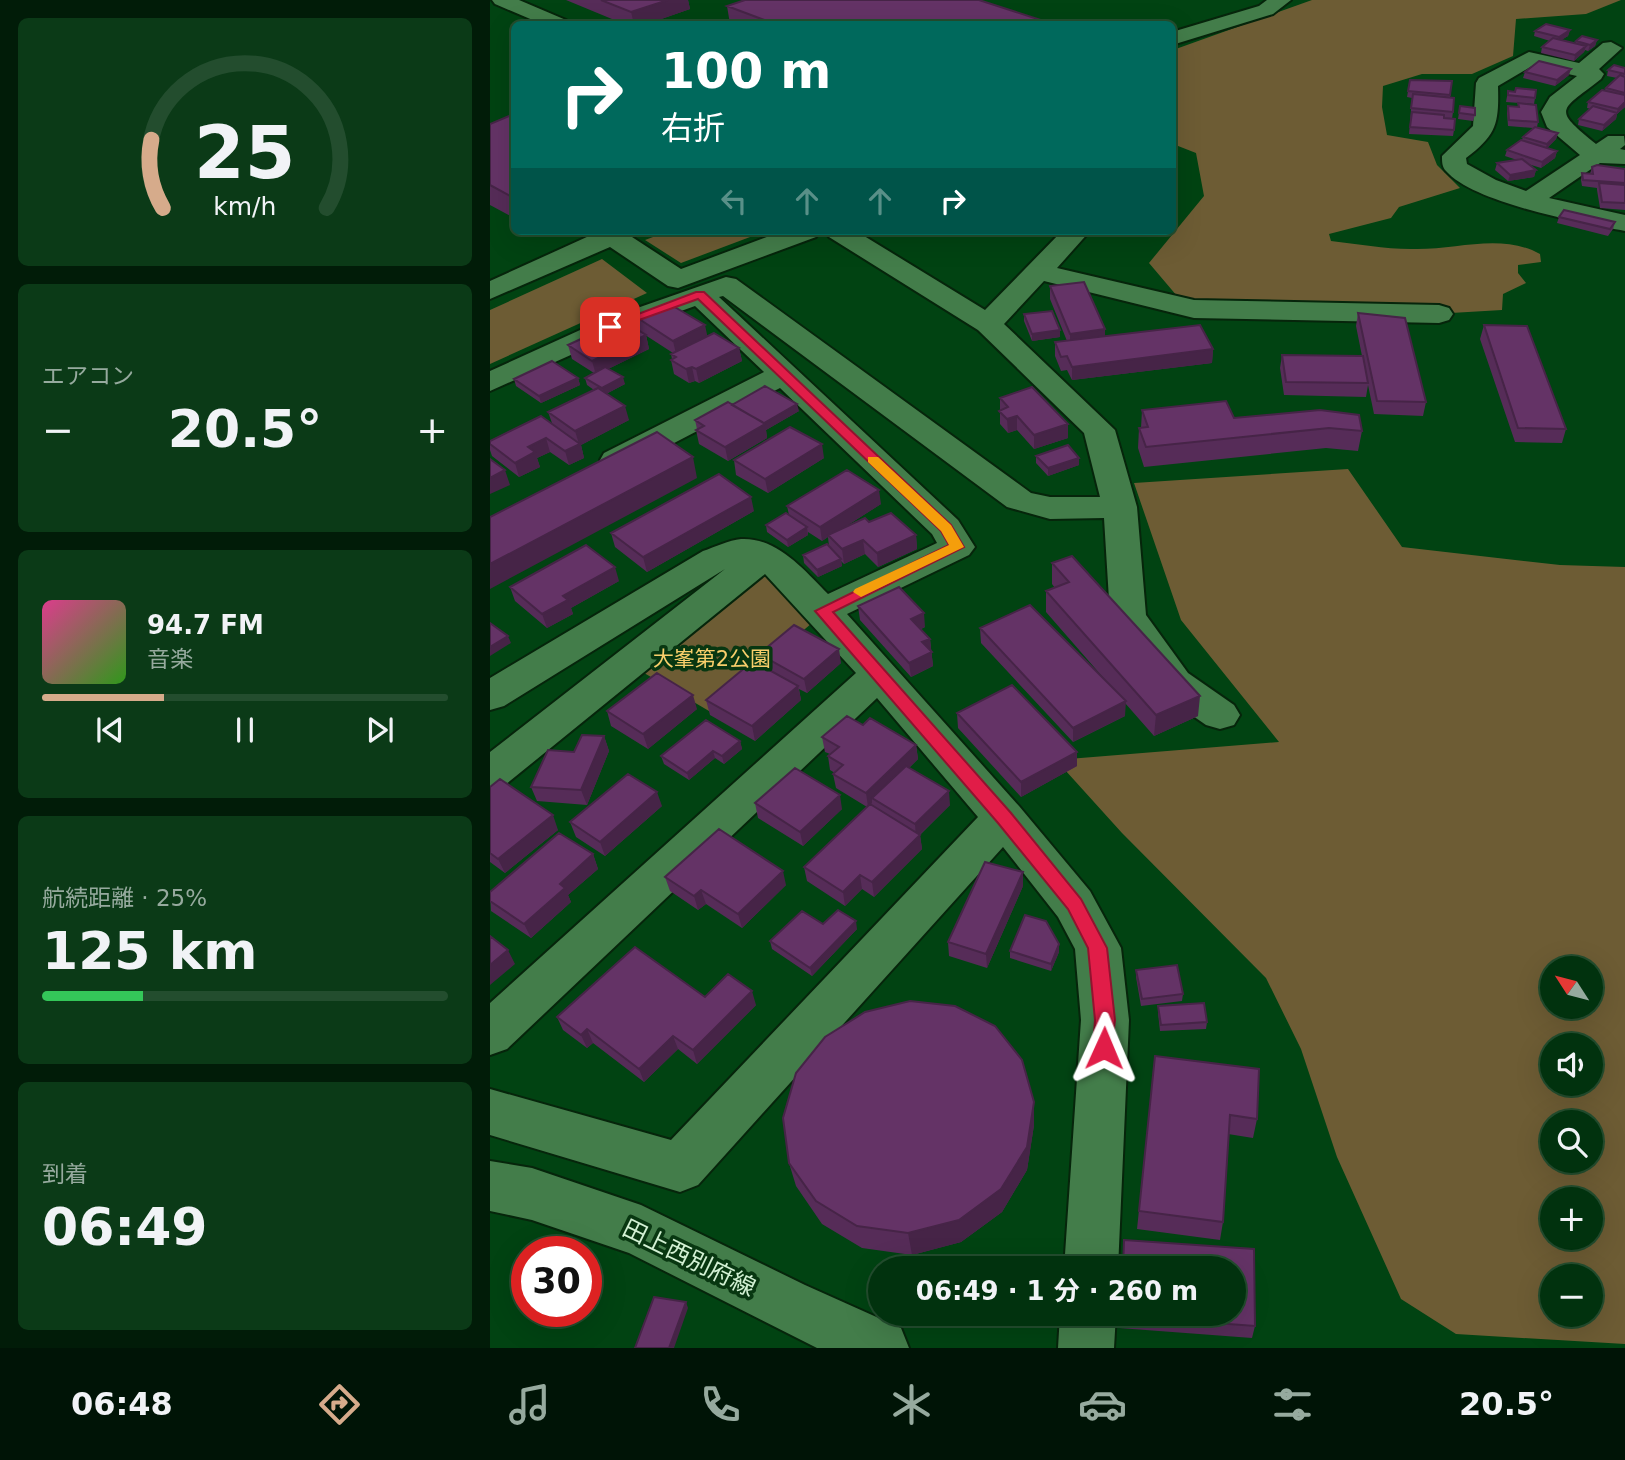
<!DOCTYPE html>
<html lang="ja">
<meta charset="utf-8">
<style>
:root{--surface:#01320e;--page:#0b3a17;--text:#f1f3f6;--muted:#96aa9e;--line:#234d2e;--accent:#d6ab8b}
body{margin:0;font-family:"DejaVu Sans","Noto Sans JP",sans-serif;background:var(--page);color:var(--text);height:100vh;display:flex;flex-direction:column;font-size:26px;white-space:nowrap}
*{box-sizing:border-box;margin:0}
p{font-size:23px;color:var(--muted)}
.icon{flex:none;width:38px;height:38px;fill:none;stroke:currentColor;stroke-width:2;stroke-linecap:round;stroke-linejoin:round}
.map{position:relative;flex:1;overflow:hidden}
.panel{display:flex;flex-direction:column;gap:18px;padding:18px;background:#011c08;width:490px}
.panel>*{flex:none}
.guide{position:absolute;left:21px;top:21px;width:665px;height:214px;border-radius:10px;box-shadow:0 7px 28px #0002,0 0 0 2px var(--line);background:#00695c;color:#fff;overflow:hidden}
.needle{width:46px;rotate:306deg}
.buttons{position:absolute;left:1050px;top:956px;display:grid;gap:14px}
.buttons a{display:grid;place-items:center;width:63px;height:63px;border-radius:50%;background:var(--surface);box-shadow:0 7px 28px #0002,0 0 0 2px var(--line);font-size:35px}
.speed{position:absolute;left:21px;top:1236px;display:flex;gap:14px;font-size:35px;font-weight:700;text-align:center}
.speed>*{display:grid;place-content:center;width:91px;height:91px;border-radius:50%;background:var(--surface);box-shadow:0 7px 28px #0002,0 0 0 2px var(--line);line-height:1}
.speed .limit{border:10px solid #d22;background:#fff;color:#111}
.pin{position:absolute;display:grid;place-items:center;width:60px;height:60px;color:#fff;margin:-30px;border-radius:14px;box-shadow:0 4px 10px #0006}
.me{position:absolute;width:77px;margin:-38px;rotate:1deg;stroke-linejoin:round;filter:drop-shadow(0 0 5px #0008)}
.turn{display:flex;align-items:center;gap:24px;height:147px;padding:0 35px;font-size:32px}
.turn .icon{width:91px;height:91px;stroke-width:2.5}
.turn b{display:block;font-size:49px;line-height:60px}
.lanes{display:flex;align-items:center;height:66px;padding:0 35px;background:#0003;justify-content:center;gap:35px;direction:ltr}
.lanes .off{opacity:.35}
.big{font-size:52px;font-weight:700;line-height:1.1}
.panel .widget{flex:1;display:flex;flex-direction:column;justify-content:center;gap:10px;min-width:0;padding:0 24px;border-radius:10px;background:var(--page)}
.panel .dial{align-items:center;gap:0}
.dial svg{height:182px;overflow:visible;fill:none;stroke:var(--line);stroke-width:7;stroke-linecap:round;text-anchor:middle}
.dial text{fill:var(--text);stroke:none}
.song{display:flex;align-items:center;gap:21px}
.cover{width:84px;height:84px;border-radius:10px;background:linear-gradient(135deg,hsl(330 70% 55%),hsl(110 70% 35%))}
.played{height:7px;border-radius:4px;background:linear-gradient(90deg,var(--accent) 30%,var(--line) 30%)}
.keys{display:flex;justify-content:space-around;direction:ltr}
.heat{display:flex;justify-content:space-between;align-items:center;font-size:38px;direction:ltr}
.charge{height:10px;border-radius:5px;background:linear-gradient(90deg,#34c759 25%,var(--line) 0)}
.trip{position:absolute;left:378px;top:1256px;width:378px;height:70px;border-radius:35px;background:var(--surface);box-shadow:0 7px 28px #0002,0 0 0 2px var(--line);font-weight:700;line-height:70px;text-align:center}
.tabs{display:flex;height:112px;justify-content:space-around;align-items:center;background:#001406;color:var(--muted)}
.tabs .icon{width:49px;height:49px}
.tabs .active{color:var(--accent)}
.tabs b{font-size:32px;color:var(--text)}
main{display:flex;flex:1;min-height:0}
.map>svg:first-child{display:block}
.green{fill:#6d5c34;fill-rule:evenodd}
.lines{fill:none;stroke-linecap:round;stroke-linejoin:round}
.minor-casing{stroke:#06250b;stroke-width:4}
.minor{fill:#437d4a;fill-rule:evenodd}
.wall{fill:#562c58}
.shaded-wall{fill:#462447}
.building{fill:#643366;stroke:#462447;stroke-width:2}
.route{fill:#e11d48;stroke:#92132f;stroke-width:2}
.slow{fill:#f59e0b}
.labels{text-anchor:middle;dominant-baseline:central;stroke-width:7;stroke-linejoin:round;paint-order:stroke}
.park-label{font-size:21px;fill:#f8ce6b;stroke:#083711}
.near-street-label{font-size:24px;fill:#d3f1d4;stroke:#083711}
</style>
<main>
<section class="panel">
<div class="widget dial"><svg viewBox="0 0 100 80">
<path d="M14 69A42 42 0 1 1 86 69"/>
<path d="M14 69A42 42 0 0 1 9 39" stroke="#d6ab8b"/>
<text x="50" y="56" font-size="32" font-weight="700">25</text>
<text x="50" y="72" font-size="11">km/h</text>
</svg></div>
<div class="widget"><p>エアコン</p>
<div class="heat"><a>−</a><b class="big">20.5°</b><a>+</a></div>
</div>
<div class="widget">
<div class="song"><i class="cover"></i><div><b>94.7 FM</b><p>音楽</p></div></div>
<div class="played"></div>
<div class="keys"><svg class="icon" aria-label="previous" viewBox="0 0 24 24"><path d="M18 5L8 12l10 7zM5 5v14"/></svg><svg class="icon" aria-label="pause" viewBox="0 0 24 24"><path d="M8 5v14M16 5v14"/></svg><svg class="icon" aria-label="next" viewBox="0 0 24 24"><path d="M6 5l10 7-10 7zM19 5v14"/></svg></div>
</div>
<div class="widget"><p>航続距離 · 25%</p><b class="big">125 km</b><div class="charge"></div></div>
<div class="widget"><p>到着</p><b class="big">06:49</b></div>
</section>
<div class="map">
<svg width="1135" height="1348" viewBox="0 0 1135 1348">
<rect width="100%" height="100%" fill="#014312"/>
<path class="green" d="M822,0H1131L1096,14L1026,19L1023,56L982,74H932L893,86L892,107L897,135L938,142L947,165L970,188L909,207L901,218L839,234L841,241C869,244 899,250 927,249C970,249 1011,233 1050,254L1051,262L1028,265V273L1036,283L1013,294L1012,310L961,313L955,305L709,302L687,296L659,263L714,196L706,153L683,144V50Z
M179,231H276L191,263L155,240Z
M112,259L157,293L0,364V310Z
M858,469L912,547L1070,565L1135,567V1344L966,1334L911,1299L847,1157L811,1049L776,978L632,833L566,760L789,742L691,620L644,483ZM1062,968H1101V1006H1062ZM1062,1045H1101V1083H1062ZM1062,1122H1101V1160H1062ZM1062,1199H1101V1237H1062ZM1062,1276H1101V1314H1062Z
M280,576L322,623L219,711L149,670L264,578Z"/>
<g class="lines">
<g class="minor-casing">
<path id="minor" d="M2,0H29L76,20L79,24H52L5,4Z
M777,0H801L783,14L682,45V32L769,6Z
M1121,42L1132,48L1109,69L1114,74L1111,79C1069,112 1062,108 1106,144L1118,136H1134L1135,145L1130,149L1135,150V164L1110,163L1059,198L1135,215V231C1092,223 984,203 956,171C952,167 952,162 952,156L983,126L986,83L989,78L1039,52L1089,63L1113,43ZM1042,66L1087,76L1060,97L1051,112L1057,127L1090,155L1036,191L1006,180L977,164L976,158C1007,135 1009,123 1008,86Z
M110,231H146L142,237L191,269L293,231H330L326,237L188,288L178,286L120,247L0,299V281Z
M335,231H366L495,310L572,231H600L567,268L704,300L949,305L959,308L963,314L959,320L949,323L704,318L554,281L514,324L625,430L647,507L656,615L698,673L744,705L750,715L744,725L730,729L716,725L670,693L625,625L620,616L614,518L560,519L517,507L233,296L229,297L468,520L485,547L479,555L357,614L529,806L600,891L631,948L639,1020L628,1269H574L591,1020L585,949L568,917L513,847L208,1185L190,1192L0,1135V1089L181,1140L488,817L387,698L17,1049L0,1055V1003L366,673L275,574L15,785L0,790V752L235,569L14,706L0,710V678L213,551C225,547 239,540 251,539C287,537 315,571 338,594L447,543L442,534L290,388L138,467L126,470L114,467L110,460L114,453L274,372L205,306L130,333L0,391V371L110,321L236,277L246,279L541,493L560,497H610L594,433L488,330L339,237Z
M0,1161L42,1168L151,1205L315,1285L411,1328L419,1348H327L139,1253L42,1220L0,1211Z
M570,1314H626L624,1348H568Z"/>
</g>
<use href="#minor" class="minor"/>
</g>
<path class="wall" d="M76,0H198L200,9L157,24H134Z
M237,6L563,24H240Z
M1080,30L1078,36L1071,40L1085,44L1086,41L1107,40L1105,46L1098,51L1095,50L1094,52L1084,61L1051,53L1052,47L1060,41L1044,36L1045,31Z
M1135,68V107L1127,114L1126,119L1112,131L1088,125L1089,119L1101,109L1097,108L1098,102L1115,90L1116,88L1127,78L1117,76L1118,70Z
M1035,72L1079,75L1065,86L1033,78Z
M920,80L962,81L960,98L963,112L962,119L964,130L963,136L919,134L922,98L917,97Z
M1018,91L1025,92L1045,98L1044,104L1016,102Z
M1028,103L1048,122L1047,127L1068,133L1066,139L1057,148L1067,151L1065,158L1051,168L1038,164L1046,170L1044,177L1018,181L1005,170L1007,163L1027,160L1015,156L1017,150L1032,140L1033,137L1043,128L1018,126L1017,113L1018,106L1028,107Z
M970,106L985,115L983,121L968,119Z
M24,114V218L0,205V124Z
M1102,167L1135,169V210L1110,208L1107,190V188L1092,186L1091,180L1092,173L1100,174Z
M1069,217L1125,222L1123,229L1118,236L1067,223Z
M48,231H69L57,236Z
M560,286L615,329V336L723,349L722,363L582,380L577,370L571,371L565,356V342L577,341L560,299Z
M868,313L936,402L933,416L884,414L878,385L876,397L794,395L790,368L792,355L872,356L866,326Z
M534,314L570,337L542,341L534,321Z
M146,317L217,336L249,348L252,361L209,383L205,381L199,383L184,374L181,360L182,359L181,354L183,353L149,331Z
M994,325L1076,429L1072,443L1025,442L990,339Z
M156,335L159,349L118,369L135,384L116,394L139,420L91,445L94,458L79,465L60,452L47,458L50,467L29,477L2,456L0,450V441L62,423L58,412L104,390L97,385L95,378L104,373L82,359L78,345Z
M88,378L90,385L51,403L26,386L24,379Z
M510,398L578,424V438L544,449L527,430L518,433L510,424Z
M242,405L309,411L276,430L277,438L238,461L209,444L206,430L207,429L205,420Z
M652,410L744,418L872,431L868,451L836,448L654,467L648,448L649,428H651Z
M546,456L589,465L558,476L546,463Z
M334,458L278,493L246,475L244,460Z
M391,504L350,530L379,522L426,535L427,549L388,567L375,554L354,564L351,561L352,566L328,577L314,563L313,555L339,547L338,537L332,541L318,532V535L298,547L277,532L276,525L299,515L297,506Z
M264,511L157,572L125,547L121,533Z
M562,563L708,716L664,736L635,703V716L583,742L491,643L490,628L624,690L556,612V591L565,588L562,584Z
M129,581L81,608L83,614L57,628L25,601L20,587Z
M368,606L435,627L431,629L440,639L443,666L421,677L370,620Z
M269,654L351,663L317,693L309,689L311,700L265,741L220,715L216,700L271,666Z
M207,709L158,749L121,726L117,711Z
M467,713L587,766L531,797L468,728Z
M373,725L426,745L428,759L419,768L460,805L430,835L432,849L384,897L372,889L355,906L317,881L314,867L377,807L346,788L343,774L345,773L340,770L338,756L340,754L335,752L332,737Z
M114,736L119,751L97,805L47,801L41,787L84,752Z
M250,741L252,749L234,764L225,758L199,780L174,764L171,756Z
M0,787L68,830L15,873L0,862Z
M265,803L352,809L313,846L268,818Z
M172,806L115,856L86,837L80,822Z
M103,854L108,869L78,895L81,902L41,938L1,911L0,892Z
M175,877L296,885L252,928L216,904L208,910L180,891Z
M533,886L497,968L459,956L458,942Z
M333,924L367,929L322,976L282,949L280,941Z
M520,951L569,952L561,971L520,958Z
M646,970L693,994L692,1001L651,1006L646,977Z
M215,997L266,1005L207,1064L188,1049L154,1082L103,1043L97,1048L73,1030L67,1017Z
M668,1006L717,1022L716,1029L670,1031L668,1013Z
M665,1056L767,1119L763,1138L738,1134L733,1222L730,1240L647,1229Z
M544,1125L537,1170L512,1212L471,1242L422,1255L372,1248L332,1224L306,1186L299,1163Z
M630,1314L765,1326L762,1338L629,1328Z"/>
<path class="shaded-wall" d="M178,0H198L200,9L157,24H144L141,12Z
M1080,30L1078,36L1067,43L1069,37Z
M1107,40L1105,46L1098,51L1100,45Z
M1096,46L1094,52L1084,61L1085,55Z
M1081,69L1079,75L1065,86L1067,80Z
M1135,102V107L1127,114L1126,119L1112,131L1114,125L1126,114L1128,109Z
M1068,133L1066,139L1055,150L1057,144Z
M1067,151L1065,158L1051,168L1052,162Z
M1046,170L1044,177L1018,181L1020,175Z
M56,231H69L57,236Z
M469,231H478L469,235Z
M215,325L218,339L186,354L183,341Z
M615,329V343L580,347V334Z
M570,330V337L542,341V334Z
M156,335L159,349L106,375L102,361Z
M249,348L252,361L209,383L206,369Z
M723,349L722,363L582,380V367Z
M202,367L205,381L199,383L196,369Z
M133,377L135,384L114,395L112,388Z
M88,378L90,385L51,403L49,396Z
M307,404L309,411L276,430L277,438L238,461L235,447Z
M135,406L139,420L91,445L94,458L79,465L75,451L89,444L85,431Z
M527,416V430L518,433L517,419Z
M578,424V438L544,449V435Z
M56,438L60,452L47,458L50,467L29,477L25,463L38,447Z
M332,444L334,458L278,493L275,479Z
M203,457L207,478L0,589V564Z
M589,458V465L558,476V468Z
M15,470L20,485L0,494V478Z
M389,490L391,504L339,537L338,535V537L332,541L330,527Z
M261,497L264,511L157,572L153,557Z
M317,527L318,535L298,547L297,540Z
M426,535L427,549L388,567L387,553Z
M373,540L375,554L354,564L352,549Z
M351,559L352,566L328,577L327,570Z
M125,567L129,581L81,608L83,614L57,628L52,614L73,596Z
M434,613L435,627L422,633L421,619Z
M18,636L21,643L0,656V647Z
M440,639L443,666L421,677L419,663L432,642Z
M349,649L351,663L317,693L314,679Z
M308,686L311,700L265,741L262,726Z
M203,695L207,709L158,749L153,734Z
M710,696L708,716L664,736L666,715Z
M636,701L635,716L583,742V728Z
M114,736L119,751L97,805L91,790Z
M250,741L252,749L234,764L232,756Z
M426,745L428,759L385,800L382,798V803L378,807L376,793Z
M223,751L225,758L199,780L197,773Z
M587,752V766L531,797V782Z
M459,791L460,805L426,838L425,824Z
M167,792L172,806L115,856L110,842Z
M350,795L352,809L313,846L310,832Z
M63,815L68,830L15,873L8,859Z
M430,835L432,849L384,897L382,882Z
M103,854L108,869L78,895L81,902L41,938L34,924L70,884Z
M293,871L296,885L252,928L248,914Z
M533,872V886L497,968L496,954Z
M370,875L372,889L355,906L353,892Z
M211,890L216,904L208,910L204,896Z
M366,921L367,929L322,976L320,968Z
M569,944V952L561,971V964Z
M18,950L25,964L0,985V965Z
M262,991L266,1005L207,1064L203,1050Z
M97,1029L103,1043L97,1048L91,1035Z
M183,1036L188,1049L154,1082L149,1069Z
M544,1102V1125L537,1170L512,1212L471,1242L422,1255L418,1233Z
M196,1302L198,1308L184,1348H179Z"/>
<path class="building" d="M111,0H178L141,12Z
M255,0H489L563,24H285L237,6Z
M1056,24L1080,30L1069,37L1045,31Z
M1092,36L1107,40L1100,45L1086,41Z
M1063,38L1096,46L1085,55L1052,47Z
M1049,61L1081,69L1067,80L1035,72Z
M1124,65L1135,68V74L1118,70Z
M1130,75L1135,77V93L1116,88Z
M920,80L962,81L960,95L918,91Z
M1026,88L1046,90L1045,98L1018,95V91L1025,92Z
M1112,90L1135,95V102L1128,109L1098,102Z
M923,94L964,98L963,112L921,108Z
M1028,103L1046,105L1048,122L1019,120L1018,106L1029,107Z
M970,106L985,108V115L969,113Z
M1103,106L1127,113L1114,125L1089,119Z
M922,112L954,115V118L965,119L964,130L920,127Z
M24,114V198L0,185V124Z
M1045,127L1068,133L1057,144L1033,137Z
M1031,140L1067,151L1052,162L1017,150Z
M1032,159L1046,170L1020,175L1007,163Z
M1107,165L1135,169V183L1093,180L1092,173L1103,174L1102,167Z
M1109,183L1135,185V203L1112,202Z
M1074,210L1125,222L1120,229L1069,217Z
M594,282L615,329L580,334L560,286Z
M178,303L215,325L183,341L146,317Z
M562,311L570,330L542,334L534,314Z
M868,313L915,318L936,402L887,401Z
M132,320L156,335L102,361L78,345Z
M710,325L723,349L582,367L577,356L571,357L565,342Z
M994,325L1037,326L1076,429L1028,428Z
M224,333L249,348L206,369L202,367L196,369L181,360L186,357L181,354Z
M792,355L873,356L878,383L796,382Z
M62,361L88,378L49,396L24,379Z
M115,367L133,377L112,388L95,378Z
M275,386L307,404L274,423L242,405Z
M542,387L578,424L544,435L527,416L517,419L509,411L518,407L510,398Z
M108,388L135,406L85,431L58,412Z
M736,401L744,418L830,410L869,415L872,431L839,428L656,447L649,428L658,427L652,410Z
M238,402L275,424L235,447L206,430L214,426L205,420Z
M51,416L90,444L75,451L56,438L38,447L45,452L25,463L0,444V441Z
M300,427L332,444L275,479L244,460Z
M167,432L203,457L0,564V517Z
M578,445L589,458L558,468L546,456Z
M0,459L15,470L0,478Z
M357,470L389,490L330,527L297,506Z
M229,474L261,497L153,557L121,533Z
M296,513L317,527L297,540L276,525Z
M401,513L426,535L387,553L373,540L352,549L338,535L375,518L379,522Z
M337,544L351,559L327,570L313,555Z
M96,545L125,567L73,596L78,600L52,614L20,587Z
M582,556L710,696L666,715L556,591L579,582L562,563Z
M409,587L434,613L421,619L440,639L432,642L442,652L419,663L368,606Z
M540,605L636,701L583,728L490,628Z
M0,623L18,636L0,647Z
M304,625L349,649L314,679L269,654Z
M263,661L308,686L262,726L216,700Z
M167,673L203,695L153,734L117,711Z
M522,685L587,752L531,782L467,713Z
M357,716L373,725L380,718L426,745L376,793L343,774L353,765L338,756L349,747L332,737Z
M216,720L250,741L232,756L223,751L197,773L171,756Z
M92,735L114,736L91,790L41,787L58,750L84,752Z
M416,766L459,791L425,824L382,798Z
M305,768L350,795L310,832L265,803Z
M138,774L167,792L110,842L80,822Z
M10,779L63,815L8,859L0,853V787Z
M380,804L430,835L382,882L370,875L353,892L314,867Z
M229,829L293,871L248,914L211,890L204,896L175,877Z
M69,833L103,854L70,884L75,888L34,924L0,901V892Z
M495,862L533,872L496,954L458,942Z
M348,910L366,921L320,968L280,941L312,911L333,924Z
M535,915L556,921L569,944L561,964L520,951Z
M0,936L18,950L0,965Z
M145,947L215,997L238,974L262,991L203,1050L183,1036L149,1069L97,1029L91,1035L67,1017Z
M687,965L693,994L652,999L646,970Z
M420,1001L465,1006L505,1026L532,1060L544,1102L537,1147L511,1189L469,1220L418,1233L367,1226L326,1201L299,1163L293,1118L306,1073L335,1037L375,1012Z
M714,1003L717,1022L671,1025L668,1006Z
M665,1056L769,1069L767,1119L740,1115L733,1222L649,1211Z
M634,1240L764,1249L765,1326L630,1316V1314H744V1269H633Z
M164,1297L196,1302L179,1348H145Z"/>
<path class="route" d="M206,292H214L461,525L474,547L343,612L521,813L591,899L617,948L625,1020L621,1054L614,1057L606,1054L603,1048L605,1020L598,948L578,909L508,823L325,611L459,545L451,531L208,299L124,329L114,327Z"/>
<path class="slow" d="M378,457H388L461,525L474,547L371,597L363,592L365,589L459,545L451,531L378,462Z"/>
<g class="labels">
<g class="park-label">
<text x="222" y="659">大峯第2公園</text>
</g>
<g class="near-street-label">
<text transform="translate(199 1258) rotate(26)">田上西別府線</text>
</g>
</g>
</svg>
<div class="buttons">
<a><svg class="needle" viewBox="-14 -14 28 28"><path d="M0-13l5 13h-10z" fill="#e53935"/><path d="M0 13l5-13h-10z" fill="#96aa9e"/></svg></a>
<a><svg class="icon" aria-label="sound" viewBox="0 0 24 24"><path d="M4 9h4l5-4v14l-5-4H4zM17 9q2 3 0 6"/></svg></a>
<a><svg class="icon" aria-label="search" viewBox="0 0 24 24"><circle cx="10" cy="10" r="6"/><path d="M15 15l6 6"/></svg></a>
<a>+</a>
<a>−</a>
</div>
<div class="speed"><div class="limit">30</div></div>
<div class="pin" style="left:120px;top:327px;background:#d93025"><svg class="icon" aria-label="arrive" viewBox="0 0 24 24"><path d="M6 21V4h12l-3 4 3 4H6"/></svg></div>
<svg class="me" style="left:614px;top:1048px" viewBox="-20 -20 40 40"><path d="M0-17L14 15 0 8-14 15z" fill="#e11d48" stroke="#fff" stroke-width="4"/></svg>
<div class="trip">06:49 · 1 分 · 260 m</div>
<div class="guide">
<div class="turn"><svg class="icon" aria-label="right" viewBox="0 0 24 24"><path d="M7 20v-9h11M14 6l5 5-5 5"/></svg><div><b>100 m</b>右折</div></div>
<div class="lanes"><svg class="icon off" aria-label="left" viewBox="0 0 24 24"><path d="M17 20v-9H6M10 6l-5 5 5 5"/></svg><svg class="icon off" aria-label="ahead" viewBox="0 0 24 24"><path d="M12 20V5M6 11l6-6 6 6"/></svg><svg class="icon off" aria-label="ahead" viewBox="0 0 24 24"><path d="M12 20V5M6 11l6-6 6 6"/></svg><svg class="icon" aria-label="right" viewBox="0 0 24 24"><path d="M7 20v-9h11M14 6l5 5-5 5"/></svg></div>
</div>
</div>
</main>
<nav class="tabs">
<b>06:48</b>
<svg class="icon active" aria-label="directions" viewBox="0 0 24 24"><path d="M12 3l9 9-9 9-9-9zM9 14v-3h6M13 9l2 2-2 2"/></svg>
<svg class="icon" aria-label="music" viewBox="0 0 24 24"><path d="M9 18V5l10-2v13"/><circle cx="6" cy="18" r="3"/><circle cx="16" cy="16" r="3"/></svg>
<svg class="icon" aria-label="phone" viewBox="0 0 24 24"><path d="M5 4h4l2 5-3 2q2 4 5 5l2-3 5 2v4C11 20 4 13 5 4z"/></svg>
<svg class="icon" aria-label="climate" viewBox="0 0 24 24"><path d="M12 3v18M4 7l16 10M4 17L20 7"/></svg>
<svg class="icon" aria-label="car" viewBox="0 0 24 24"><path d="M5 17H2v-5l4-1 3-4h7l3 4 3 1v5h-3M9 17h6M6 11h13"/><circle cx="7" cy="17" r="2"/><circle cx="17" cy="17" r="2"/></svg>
<svg class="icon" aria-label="filters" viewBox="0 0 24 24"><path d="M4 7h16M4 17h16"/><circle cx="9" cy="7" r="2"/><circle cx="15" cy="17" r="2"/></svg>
<b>20.5°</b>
</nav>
